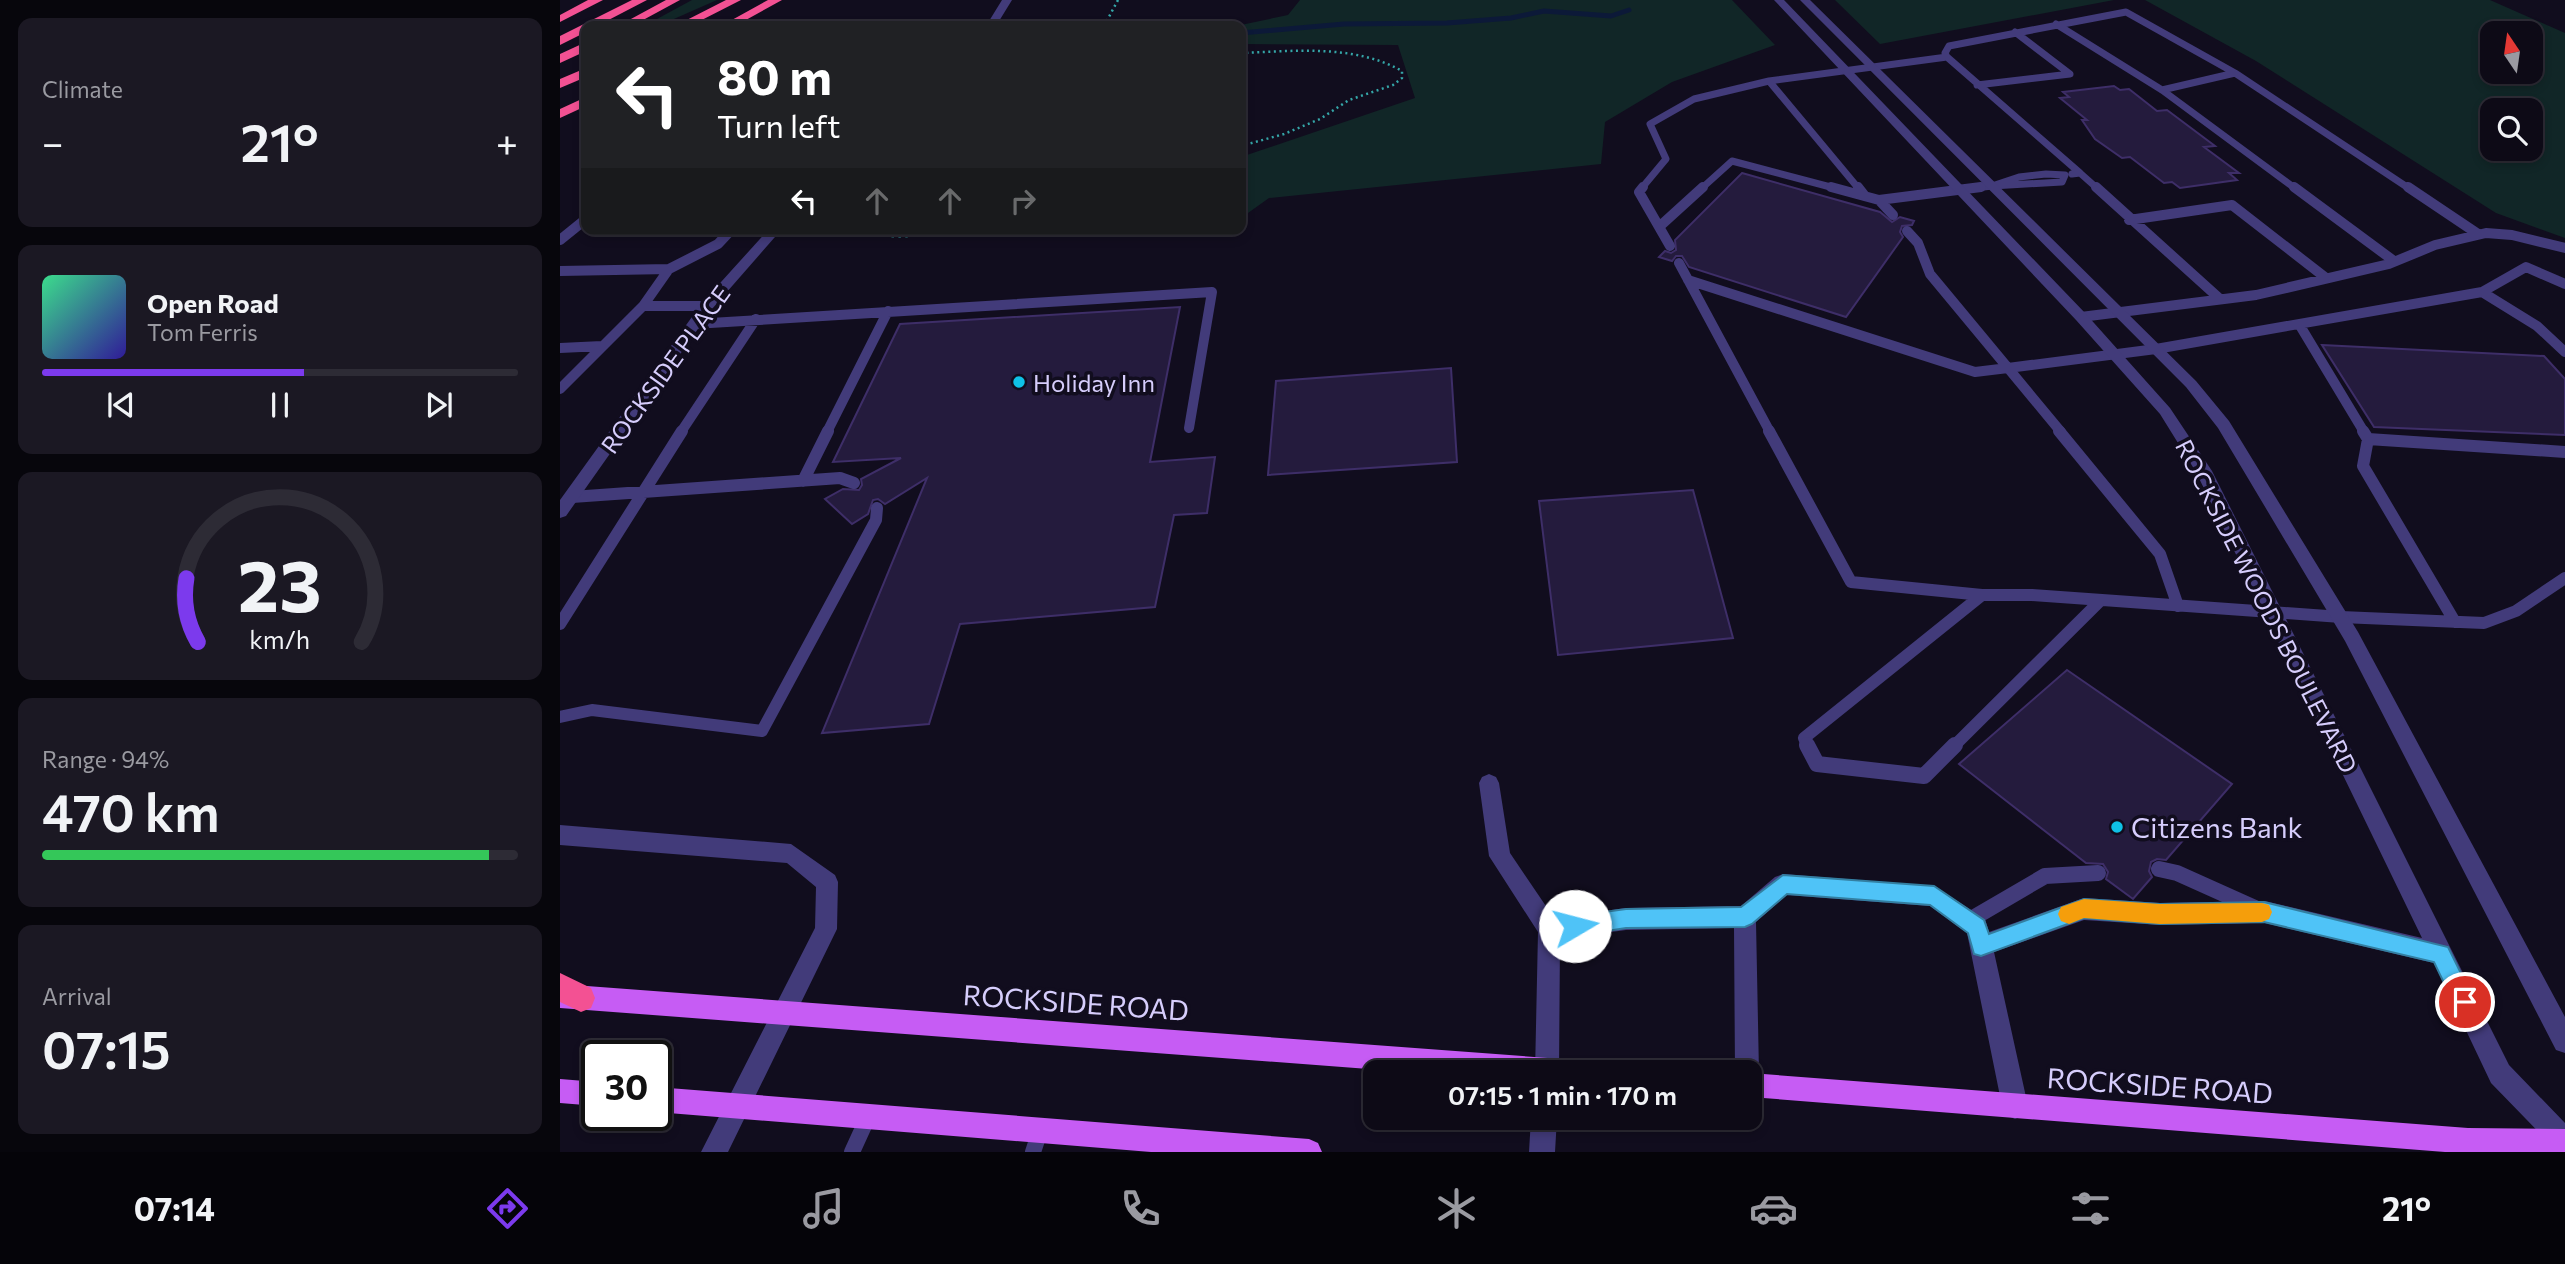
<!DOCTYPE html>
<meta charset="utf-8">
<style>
:root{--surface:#0d0a16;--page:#1b1823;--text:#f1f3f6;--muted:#9a9aa1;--line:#2d2b35;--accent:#7c3aed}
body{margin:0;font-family:Commissioner,sans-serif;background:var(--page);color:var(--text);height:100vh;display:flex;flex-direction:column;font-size:26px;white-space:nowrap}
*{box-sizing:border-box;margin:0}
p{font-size:23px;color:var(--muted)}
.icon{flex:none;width:38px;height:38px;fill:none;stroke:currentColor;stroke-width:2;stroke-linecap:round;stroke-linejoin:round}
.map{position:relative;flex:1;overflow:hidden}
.drawer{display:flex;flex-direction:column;gap:18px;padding:18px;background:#07060c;width:560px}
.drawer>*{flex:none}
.banner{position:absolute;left:21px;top:21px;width:665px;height:214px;border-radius:14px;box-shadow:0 4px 10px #0003,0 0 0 2px var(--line);background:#202124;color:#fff;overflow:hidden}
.needle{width:46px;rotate:347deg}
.controls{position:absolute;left:1920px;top:21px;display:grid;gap:14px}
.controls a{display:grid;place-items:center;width:63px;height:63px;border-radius:14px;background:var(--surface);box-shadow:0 4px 10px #0003,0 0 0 2px var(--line);font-size:35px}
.speed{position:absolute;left:21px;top:1040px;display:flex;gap:14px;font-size:35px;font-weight:700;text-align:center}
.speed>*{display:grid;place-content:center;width:91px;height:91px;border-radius:50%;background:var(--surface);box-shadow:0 4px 10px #0003,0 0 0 2px var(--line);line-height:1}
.speed .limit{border:4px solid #111;border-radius:10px;background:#fff;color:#111}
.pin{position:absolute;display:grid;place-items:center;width:60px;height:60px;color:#fff;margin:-30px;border:4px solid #fff;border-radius:50%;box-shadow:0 2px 7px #0007}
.me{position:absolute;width:77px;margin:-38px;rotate:82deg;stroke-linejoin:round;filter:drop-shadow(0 0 5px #0008)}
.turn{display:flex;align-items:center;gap:24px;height:147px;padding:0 21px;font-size:32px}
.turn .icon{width:91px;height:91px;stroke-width:2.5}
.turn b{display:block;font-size:49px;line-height:60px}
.lanes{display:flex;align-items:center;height:66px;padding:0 21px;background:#0003;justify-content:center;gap:35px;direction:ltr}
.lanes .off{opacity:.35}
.big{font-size:52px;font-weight:600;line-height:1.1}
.drawer .widget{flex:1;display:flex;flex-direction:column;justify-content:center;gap:10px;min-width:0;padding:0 24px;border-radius:14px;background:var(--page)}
.drawer .dial{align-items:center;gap:0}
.dial svg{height:182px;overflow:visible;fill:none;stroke:var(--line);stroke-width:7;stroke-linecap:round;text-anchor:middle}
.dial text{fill:var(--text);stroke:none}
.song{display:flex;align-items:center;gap:21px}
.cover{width:84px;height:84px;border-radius:10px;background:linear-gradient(135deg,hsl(150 70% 55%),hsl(250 70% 35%))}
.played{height:7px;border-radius:4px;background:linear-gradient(90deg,var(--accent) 55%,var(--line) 55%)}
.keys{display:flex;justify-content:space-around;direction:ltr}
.heat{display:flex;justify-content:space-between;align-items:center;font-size:38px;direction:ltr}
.charge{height:10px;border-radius:5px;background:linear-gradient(90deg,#34c759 94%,var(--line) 0)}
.trip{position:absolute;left:803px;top:1060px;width:399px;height:70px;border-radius:14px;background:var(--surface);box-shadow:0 4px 10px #0003,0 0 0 2px var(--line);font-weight:600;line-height:70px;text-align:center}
.tabs{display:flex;height:112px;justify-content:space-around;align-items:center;background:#050409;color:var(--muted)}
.tabs .icon{width:49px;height:49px}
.tabs .selected{color:var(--accent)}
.tabs b{font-size:32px;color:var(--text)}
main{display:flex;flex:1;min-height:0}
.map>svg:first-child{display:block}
.green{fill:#112627;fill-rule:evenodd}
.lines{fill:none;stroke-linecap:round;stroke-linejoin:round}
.stream{stroke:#0c1938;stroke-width:5}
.building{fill:#241b3d;stroke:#3e2e68;stroke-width:2}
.path-far1{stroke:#35a6a8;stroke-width:2.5;stroke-dasharray:2 3.5;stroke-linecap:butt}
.path{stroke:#35a6a8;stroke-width:3.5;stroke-dasharray:2.5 4.5;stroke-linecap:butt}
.lane-far3{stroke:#423b7a;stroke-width:7}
.lane-far2{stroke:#423b7a;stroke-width:10}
.lane-far1{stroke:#423b7a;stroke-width:12}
.lane{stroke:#423b7a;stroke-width:16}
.street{fill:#423b7a;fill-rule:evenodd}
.primary{fill:#c65cf4;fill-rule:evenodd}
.highway{fill:#f35193;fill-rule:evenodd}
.route{fill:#4fc3f7;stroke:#337fa1;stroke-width:2}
.slow{fill:#f59e0b}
.poi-dot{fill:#0fc1e6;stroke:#110d1e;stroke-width:2.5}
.labels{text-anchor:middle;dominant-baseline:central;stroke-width:7;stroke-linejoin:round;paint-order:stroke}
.street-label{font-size:24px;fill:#d6cdfc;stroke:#110d1e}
.poi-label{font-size:24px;fill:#d6cdfc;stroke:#110d1e;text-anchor:start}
.near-poi-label{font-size:28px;fill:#d6cdfc;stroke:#110d1e;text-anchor:start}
.near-street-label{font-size:28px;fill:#d6cdfc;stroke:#110d1e}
</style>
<main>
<section class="drawer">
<div class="widget"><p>Climate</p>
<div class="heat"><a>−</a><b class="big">21°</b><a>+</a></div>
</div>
<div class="widget">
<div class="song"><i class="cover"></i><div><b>Open Road</b><p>Tom Ferris</p></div></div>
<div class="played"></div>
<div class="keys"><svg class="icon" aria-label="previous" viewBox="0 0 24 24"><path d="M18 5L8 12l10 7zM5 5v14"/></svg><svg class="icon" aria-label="pause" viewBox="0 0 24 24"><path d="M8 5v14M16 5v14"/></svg><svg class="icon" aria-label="next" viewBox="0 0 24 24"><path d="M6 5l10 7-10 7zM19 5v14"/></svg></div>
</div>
<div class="widget dial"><svg viewBox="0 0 100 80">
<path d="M14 69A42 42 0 1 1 86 69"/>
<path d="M14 69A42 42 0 0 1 9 41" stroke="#7c3aed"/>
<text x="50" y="56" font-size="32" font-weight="700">23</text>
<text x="50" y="72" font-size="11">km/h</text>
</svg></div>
<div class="widget"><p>Range · 94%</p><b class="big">470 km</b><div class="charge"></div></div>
<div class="widget"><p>Arrival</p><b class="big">07:15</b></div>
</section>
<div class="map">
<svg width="2005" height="1152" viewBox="0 0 2005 1152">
<rect width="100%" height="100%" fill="#110d1e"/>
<path class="green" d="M132,0H157L98,26H84Z
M740,0H1172L1215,45L1112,82L1045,122L1041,164L709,198L681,218V157L855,98L838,45L681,44V26H676L728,15Z
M1275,0H1554L1320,44Z
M1585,0H1930L2005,33V238L1936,213L1696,61ZM1932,33H1970V72H1932ZM1932,110H1970V149H1932Z
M444,229H587L421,237Z"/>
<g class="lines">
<path class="stream" d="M681,33L784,24L887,23L951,18L984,11L1051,16L1069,10"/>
</g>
<path class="building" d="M1554,86L1560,90L1569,89L1597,111L1607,110L1655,146L1644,147L1679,173H1669L1677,180L1620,188L1612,182L1604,183L1570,157L1562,158L1535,139L1522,120H1527L1500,98L1509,97L1503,92Z
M1182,173L1320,212L1332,222L1340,217L1354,221L1352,225L1342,226L1340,232L1343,237L1286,317L1129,267L1122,256H1116L1112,261L1099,257L1105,251L1111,253L1116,250L1115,240Z
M620,307L590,462L655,457L647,513L614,515L595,607L400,624L369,724L262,733L367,478L325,504L318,499L313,500L308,514L292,524L265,499L283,489L299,490L302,485L301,479L341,458L273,462L340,324Z
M1762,345L1984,356L2005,379V435L1814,427Z
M891,368L897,462L708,475L716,381Z
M1133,490L1173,638L998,655L979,501Z
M1507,670L1672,784L1606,860L1597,859L1591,862L1589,871L1592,877L1573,899L1546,879L1548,872L1543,864L1526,863L1399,764Z"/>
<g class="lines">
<path class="path-far1" d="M544,26L558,0
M681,53C734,51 794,44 842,71V78L833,85L789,100L760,119L724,134L681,146"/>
<path class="path" d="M290,229C326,239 359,237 395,229"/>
<path class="lane-far3" d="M1496,24L1602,90L1736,189
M1417,85L1510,74L1455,32
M1602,90L1675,73
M1520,173L1387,57L1385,53L1389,46L1566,12L1675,73L1850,189
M1486,174L1505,175L1502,182L1432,186L1459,177Z
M1512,174L1520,173L1538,189
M1081,189L1106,159L1090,124L1134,99L1209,81
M1141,189L1172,161L1278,189
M1299,189L1209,81L1387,57
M1407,189L1432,186"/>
<path class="lane-far2" d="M1083,187L1079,192L1110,246
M1271,187L1319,200L1421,187
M1298,187L1305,196
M1536,187L1660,299
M1734,187L1834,261
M1848,187L1918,234
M1319,200L1333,215
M1569,220L1672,205L1766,278
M1099,227L1143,187
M1347,231L1358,243L1370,274L1448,368L1596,349L1922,292L1966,267L2005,284
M0,240L26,219
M1119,263L1210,432
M0,271L109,269
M1128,280L1415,372L1448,368L1501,432
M1922,292L1977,326L2005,352
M83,306L109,269L158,244L172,229
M1521,317L1696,295L1829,264L1875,245L1926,233L1952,235L2005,248
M134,324L652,292L629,428
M1739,324L1804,432
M0,348L42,346
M0,389L83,306H147
M121,432L196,319
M267,432L328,311"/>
<path class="lane-far1" d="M1209,431L1291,582L1422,595H1472L1781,617L1924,623L1956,611L2005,578
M1499,431L1600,554L1618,606
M1803,431L1808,439L1803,466L1895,622
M1808,439L2005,452
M243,481L268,431
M12,497L280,478L294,483
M0,624L122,431
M0,717L32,710L202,731L316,520L317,508
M1248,747L1244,738L1422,595
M1393,747L1541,600"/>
<path class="lane" d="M1247,745L1257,764L1364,776L1395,745
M1599,869L1617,873L1695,908
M1408,921L1485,876L1538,873
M292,1152L308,1117
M473,1152L480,1131"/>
<path class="street" d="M442,0H452L436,26H426Z
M1214,0H1224L1526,314L1610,408L1652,471L1949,1065L2005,1123V1152L1996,1150L1931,1083L1874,963L1705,923L1600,925L1524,920L1434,952L1468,1106L1464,1115L1455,1119L1446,1115L1442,1106L1407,933L1370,906L1227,895L1196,922L1199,1073L1196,1082L1190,1084V1073H1175L1174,928L1066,930L1000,939L999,1073H975L978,932L929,856L919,783L922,777L929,774L936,777L939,783L950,853L994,918L1066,908L1181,906L1215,877L1223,874L1374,886L1425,919L1429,932L1524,898L1600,903L1705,901L1862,938L1636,472L1600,414L1516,320Z
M1240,0H1250L1636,381L1669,421L1798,632L2005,1017V1053L1996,1050L1785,641L1658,428L1626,387Z
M209,229H222L152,309L6,516L0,518V500L142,303Z
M0,825L231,844L275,875L278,882L277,929L168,1152H141L255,928L256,887L227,863L0,845Z
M971,1118H997L995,1152H969Z"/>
<path class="primary" d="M0,984L1028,1061L1037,1064L1040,1073H861L0,1008Z
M1190,1073L1908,1128L2005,1129V1152H1885L1190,1097Z
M0,1079L37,1082V1106L0,1103Z
M96,1087L749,1139L758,1143L762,1152H591L96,1112Z"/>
<path class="highway" d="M28,0H43L0,22V15Z
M72,0H87L37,26H26V32L0,45V36Z
M106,0H120L72,26H58Z
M166,0H181L130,26H115Z
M208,0H222L175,26H161Z
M26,42V51L0,63V54Z
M26,68V77L0,88V79Z
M26,97V106L0,118V109Z
M0,973L31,988L35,998L31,1008L21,1012L0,1002Z"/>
</g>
<path class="route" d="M1223,875L1374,886L1424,920L1429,934L1524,899L1600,904L1704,902L1888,947L1915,1002L1912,1010L1905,1013L1897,1010L1874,962L1704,922L1600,924L1524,918L1421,956L1414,954L1408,933L1370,905L1227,894L1192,924L1185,927L1066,928L1015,936L1007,933L1004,926L1007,919L1015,916L1066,909L1181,907Z"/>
<path class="slow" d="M1524,899L1600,904L1702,903L1709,905L1712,912L1709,919L1702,922L1600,924L1524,918L1509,924L1501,921L1498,914L1501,907Z"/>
<g class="poi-dot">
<circle cx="459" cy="382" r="7"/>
<circle cx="1557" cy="827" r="7"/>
</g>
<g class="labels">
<g class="street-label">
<text transform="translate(105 369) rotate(-54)">ROCKSIDE PLACE</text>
<text transform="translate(1707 606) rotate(63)">ROCKSIDE WOODS BOULEVARD</text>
</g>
<g class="poi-label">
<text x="473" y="382">Holiday Inn</text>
</g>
<g class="near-poi-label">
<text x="1571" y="827">Citizens Bank</text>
</g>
<g class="near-street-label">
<text transform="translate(516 1002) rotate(4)">ROCKSIDE ROAD</text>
<text transform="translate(1600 1085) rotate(4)">ROCKSIDE ROAD</text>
</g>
</g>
</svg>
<div class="controls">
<a><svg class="needle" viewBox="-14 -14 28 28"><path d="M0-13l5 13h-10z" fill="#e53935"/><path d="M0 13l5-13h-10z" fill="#9a9aa1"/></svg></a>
<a><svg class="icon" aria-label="search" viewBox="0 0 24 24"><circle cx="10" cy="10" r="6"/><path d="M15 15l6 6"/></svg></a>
</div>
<div class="speed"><div class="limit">30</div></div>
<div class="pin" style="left:1905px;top:1002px;background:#d93025"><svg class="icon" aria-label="arrive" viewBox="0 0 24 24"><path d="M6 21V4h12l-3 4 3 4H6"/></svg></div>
<svg class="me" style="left:1015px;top:926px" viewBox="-20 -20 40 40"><circle r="19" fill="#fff"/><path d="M0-13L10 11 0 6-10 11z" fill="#4fc3f7"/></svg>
<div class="trip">07:15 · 1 min · 170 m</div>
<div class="banner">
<div class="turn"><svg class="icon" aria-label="left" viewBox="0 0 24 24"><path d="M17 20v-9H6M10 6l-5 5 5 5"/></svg><div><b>80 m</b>Turn left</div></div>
<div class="lanes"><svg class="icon" aria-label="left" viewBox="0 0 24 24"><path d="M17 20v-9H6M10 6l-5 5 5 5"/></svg><svg class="icon off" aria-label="ahead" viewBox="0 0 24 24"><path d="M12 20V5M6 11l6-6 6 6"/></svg><svg class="icon off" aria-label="ahead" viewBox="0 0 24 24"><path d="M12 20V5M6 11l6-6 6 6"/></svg><svg class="icon off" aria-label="right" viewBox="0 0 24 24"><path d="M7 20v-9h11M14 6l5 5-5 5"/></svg></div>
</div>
</div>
</main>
<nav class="tabs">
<b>07:14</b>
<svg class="icon selected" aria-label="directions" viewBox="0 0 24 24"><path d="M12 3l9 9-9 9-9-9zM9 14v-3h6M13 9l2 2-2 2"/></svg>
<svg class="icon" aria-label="music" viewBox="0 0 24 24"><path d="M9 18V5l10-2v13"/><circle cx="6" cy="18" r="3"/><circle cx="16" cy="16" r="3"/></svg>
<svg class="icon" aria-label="phone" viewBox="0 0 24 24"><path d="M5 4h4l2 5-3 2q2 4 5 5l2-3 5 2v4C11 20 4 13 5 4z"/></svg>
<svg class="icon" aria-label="climate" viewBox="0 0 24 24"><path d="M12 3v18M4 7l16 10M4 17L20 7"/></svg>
<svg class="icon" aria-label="car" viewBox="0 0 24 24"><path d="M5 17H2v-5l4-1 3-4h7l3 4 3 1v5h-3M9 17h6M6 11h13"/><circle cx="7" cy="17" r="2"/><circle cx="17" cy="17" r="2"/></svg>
<svg class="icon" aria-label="filters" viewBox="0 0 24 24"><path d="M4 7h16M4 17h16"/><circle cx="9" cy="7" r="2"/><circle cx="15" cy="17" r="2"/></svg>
<b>21°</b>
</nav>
